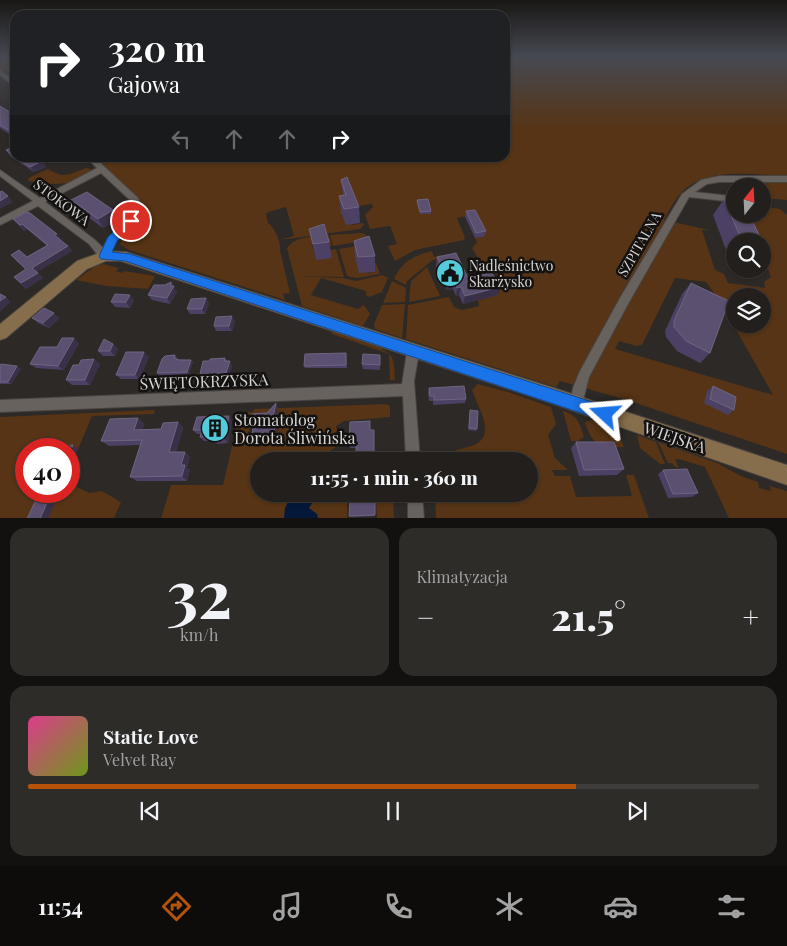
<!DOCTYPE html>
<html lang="pl">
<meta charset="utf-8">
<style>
:root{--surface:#221f1c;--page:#2e2c29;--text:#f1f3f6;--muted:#a2a2a3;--line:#3f3d3b;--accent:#b45309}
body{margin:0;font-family:"Playfair Display",serif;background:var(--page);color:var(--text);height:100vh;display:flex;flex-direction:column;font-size:19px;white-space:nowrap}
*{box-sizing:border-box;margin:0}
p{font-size:16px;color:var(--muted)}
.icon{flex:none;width:28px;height:28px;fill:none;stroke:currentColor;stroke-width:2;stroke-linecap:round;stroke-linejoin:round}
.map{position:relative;height:518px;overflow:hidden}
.details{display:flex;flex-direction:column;gap:10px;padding:10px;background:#13110f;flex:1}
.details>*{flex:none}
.banner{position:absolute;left:10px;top:10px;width:500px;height:152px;border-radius:15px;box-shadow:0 1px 4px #0004,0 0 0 1px var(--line);background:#202124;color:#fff;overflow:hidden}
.needle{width:32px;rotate:18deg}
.buttons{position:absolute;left:726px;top:178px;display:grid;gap:10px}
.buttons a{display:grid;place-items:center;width:45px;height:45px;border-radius:50%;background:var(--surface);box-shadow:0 1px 4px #0004,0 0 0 1px var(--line);font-size:25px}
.speed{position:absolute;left:15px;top:438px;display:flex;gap:10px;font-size:25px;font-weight:700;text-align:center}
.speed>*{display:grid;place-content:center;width:65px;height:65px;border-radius:50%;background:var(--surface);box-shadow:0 1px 4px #0004,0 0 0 1px var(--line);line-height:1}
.speed .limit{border:8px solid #d22;background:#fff;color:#111}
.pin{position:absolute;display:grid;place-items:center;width:42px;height:42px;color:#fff;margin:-21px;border:2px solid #fff;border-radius:50%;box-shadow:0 1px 5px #0007}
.me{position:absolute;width:55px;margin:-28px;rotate:289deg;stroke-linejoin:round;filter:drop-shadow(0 0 4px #0008)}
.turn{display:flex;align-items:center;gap:18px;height:105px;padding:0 15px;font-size:22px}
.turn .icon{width:65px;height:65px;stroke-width:2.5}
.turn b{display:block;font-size:35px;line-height:42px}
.lanes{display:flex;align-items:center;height:48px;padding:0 15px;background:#0003;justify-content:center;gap:25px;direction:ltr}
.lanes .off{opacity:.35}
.big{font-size:38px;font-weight:800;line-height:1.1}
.details .tile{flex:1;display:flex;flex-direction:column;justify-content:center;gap:8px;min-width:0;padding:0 18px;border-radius:15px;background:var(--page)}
.details .dial{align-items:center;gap:0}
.dial b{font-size:65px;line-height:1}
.song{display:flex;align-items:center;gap:15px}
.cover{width:60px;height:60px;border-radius:8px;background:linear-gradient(135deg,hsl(330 70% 55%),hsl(80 70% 35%))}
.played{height:5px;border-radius:2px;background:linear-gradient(90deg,var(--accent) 75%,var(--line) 75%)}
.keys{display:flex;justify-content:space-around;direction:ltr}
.heat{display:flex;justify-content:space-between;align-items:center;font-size:28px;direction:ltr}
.details .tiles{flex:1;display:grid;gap:10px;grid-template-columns:1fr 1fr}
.tile:last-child{grid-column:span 2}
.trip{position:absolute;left:250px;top:452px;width:288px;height:50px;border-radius:25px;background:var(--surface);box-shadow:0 1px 4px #0004,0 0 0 1px var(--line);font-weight:800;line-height:50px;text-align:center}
.dock{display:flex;height:80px;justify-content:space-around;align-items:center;background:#0e0c0b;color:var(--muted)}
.dock .icon{width:35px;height:35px}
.dock .selected{color:var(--accent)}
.dock b{font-size:22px;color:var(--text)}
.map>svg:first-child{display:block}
.green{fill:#563415;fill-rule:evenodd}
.water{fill:#04193a}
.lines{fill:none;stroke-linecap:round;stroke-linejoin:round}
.street-casing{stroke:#484441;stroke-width:2}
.secondary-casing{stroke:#484441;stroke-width:2}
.street{fill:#67625e;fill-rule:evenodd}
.secondary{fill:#866d4b;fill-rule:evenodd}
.wall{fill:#4d4065}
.shaded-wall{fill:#3a3047}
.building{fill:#5c5071;stroke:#6f6480}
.route{fill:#1a73e8;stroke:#114b97}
.labels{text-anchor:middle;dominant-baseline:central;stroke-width:5;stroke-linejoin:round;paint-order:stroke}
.street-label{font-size:14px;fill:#d6d3d1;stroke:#141211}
.poi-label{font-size:14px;fill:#d6d3d1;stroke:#141211;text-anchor:start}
.near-street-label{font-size:16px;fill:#d6d3d1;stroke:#141211}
.near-poi-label{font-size:16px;fill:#d6d3d1;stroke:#141211;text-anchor:start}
</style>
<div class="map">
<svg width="787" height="519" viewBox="0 0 787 519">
<rect width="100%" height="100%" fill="#2d2926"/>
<path class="green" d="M0,57H15V85L0,71Z
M505,57H787V176C755,175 710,167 684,190C675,198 670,209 664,220L709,230H702L715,270L724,274L728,283L765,288L764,282L771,277L763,255L762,241H753L741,221L757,223L741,219L743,214H762L763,206L780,209L787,215V454L627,400L560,381L556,387L406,339L408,305L449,297L454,307L462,310L479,306L478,300L485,299L496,281L503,283L505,278L485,270L472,248L477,242L475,238L484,237L474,215L457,218L465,237L464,240L415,250L395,261L388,246L397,244L390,226L370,229L365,215L373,207L372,204L358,206L360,214L357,215L352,223L353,225L363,223L364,225L360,229L288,239H282L294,236L286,207L268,212L266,214L268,223C275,228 281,242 280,250L290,293L283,294L285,300L129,250L120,244C128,230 146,224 146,207L95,158H505ZM675,278L706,282L720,301L773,395L615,349L619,341L636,346L642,345ZM735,296H762V324H735Z
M86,168L91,169C89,174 86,175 82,177C64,187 49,184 29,181L28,178L48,169C65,179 67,175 86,168Z
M742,182H787V200L763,198L762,186H745Z
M360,233L366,234L364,241L333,246L330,235Z
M329,235L332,246L312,245L316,259L332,258L330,250L336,249L344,277L297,276L343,278L356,281L382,275L388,278L382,292L369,297L366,295V291L321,278L311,295L358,309L364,305L370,314L363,326L302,306L287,248C296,235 315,237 329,235Z
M370,244L375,260H372L367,271V273L375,272L373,263H376L380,274L357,278L347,276L339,249Z
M432,251L434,257L441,255L443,258L433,260L407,281L406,285L394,279C402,261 413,256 432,251Z
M103,264L119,268L116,271L122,273L124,271L155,276L148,289L106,286L76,280L97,265Z
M427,267L440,296L409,302L411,281Z
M392,281L406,288L405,302L383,303Z
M405,304L402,338L375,329L374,324L382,305Z
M331,331L382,348V350C396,354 394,367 395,380H390L389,354L332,334Z
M478,384L508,392L551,407L556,424L548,435L555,458L568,470H552L555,476H570L576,497L632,496L626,475H634L649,518H436L435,494H529V461H440C450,443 487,454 485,427C484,415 476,402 472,390Z
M386,404L390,406V417L344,421L336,426L337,431L334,440L336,446L324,457H332L338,452L347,454L348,461H259V494H351L347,500V518L161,519L171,485H223L240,412H253L254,409ZM252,415V419L279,417L276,445L246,446Z
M155,410L154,414L92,416L69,471V449H26V491H69V489L77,487L89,493L102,491L121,502L114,518H0V417Z
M563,411C577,415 580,423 584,437L578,441H571Z
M592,420L617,428L624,447C600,448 592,445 585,422Z
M637,435L656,442L665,464H660L640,448Z
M658,442L717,463L743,477L758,482L759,488L771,491L770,486L787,491V518H729L705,467L679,459H675L679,468L674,466L672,463H668Z
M378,494H393L394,518H373H377L376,497Z"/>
<path class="water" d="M292,494H316V497L309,508L317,514L318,518H284L285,508Z"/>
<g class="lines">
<g class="street-casing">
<path id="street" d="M0,70L15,82V87L0,75Z
M87,158H95L138,198C148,219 128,227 117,240C112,245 111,253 109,259H101L89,244L38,206L0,225V218L33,201L0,176V170L40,198L97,168ZM101,173L131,201C136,223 111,229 103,248L95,240L45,202Z
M719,176H787V182H719L707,184L695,192L730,196L731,190L735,187L734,202L689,197L628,304L589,377L581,408L576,410L571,408L570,404L573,388L580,371L620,298L682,194L701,180Z
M413,347L417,348L419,352L414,381L420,461H406L403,396L0,412V400L402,384L407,352L409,348Z
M408,494H422L424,519H408Z"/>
</g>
<g class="secondary-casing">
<path id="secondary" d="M105,251L126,252L554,388L787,465V485L554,404L121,261H106L87,269L6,338L0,340V324L77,261Z"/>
</g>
<use href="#street" class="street"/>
<use href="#secondary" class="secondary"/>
</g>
<path class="wall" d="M0,106L15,115V136L14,137L0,128Z
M15,146V158H36L42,161L46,167L34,172L10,156L6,150Z
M341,180L359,207L360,223L346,225L341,212L339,196L343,195Z
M724,199L762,241H735V269H762V243L771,262L756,277L735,274L713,215Z
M71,200L119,218L103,228L77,209Z
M417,200L431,211V214H420L417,203Z
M466,211L486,231L484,237L475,238L465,217Z
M13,219L61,239L60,240L68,246L72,251L37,272L43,278L26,289L14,277L26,270L11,255L27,257L47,246L27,229L24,231Z
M309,229L329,242L332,258L316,260Z
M354,241L375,256V272L359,273L355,257Z
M437,257L468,278L498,295L463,304L459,295L456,296L453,289L447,290L436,266Z
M171,282L177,292L170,304L152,300L148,295Z
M691,283L710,353L700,363L677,351L666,337L665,331L682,294Z
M206,298L209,304L205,314H190L187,309Z
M134,300L130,308L115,307L111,302Z
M232,316L235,322L232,331H216L214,326Z
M32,318H60L49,328L38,323Z
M79,343L64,370L36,368L30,364L57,347Z
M113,344L118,349L115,356H103L98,351Z
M346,353L347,368H305L304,366Z
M175,355L177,358V359L191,360L193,362L189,374L159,376L157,373Z
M380,355V370L363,369L362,364Z
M149,357L139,379H121L116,375Z
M225,358L227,361L232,366L229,378L203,379L200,374L210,361Z
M94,359L100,364L90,385H72L66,380L79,365Z
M0,366L21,369L11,384H0Z
M713,386L734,410L728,415L704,403L707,391Z
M429,388L466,399L465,403L433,405V401H429L428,393Z
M278,407L275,422L277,426L276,437L255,439L252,434L253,430L250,426L267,413Z
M470,410L477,429L476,431L468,430Z
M138,418L144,424L142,430L161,429L178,422L183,428L176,452H185L190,457L187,468L190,470L187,481H137L130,477L140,445L109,446L101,441Z
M232,420L228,443L217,444L215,441H204L200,437L201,434H197L193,430Z
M370,430L374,434V460L356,461V448H350L349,444Z
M576,442L624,469L617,475L579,476L571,448Z
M663,470L698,493L692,497L668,498L658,474Z
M375,496V516L349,517V516L356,500Z"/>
<path class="shaded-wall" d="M15,129V136L14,137L10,131Z
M42,161L46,167L34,172L30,167Z
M8,196L13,202L0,209V201Z
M113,210L119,218L103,228L98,219Z
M22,224L27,229L24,231L20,225Z
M57,234L61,239L59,240L54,235Z
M68,246L72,251L36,273L32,268Z
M38,273L43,278L26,289L21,283Z
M454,281L453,289L447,290L449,282Z
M171,282L177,292L170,304L167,298L171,286Z
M461,287L459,295L456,296L457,288Z
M500,287L498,295L463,304L465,296Z
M130,295L134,300L130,308L126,302Z
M6,297L11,302L0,312V301Z
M206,298L209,304L205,314L202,309Z
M54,313L60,318L49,328L43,323Z
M232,316L235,322L232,331L229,326Z
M74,338L79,343L64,370L58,366Z
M113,344L118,349L115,356L110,351Z
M144,352L149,357L139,379L135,375Z
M94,359L100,364L90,385L85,380Z
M191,360L193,362L189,374L187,372Z
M230,361L232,366L229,378L226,373Z
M17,366L21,369L11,384L8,382Z
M276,403L278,407L275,422L277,426L276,437L274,433L272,422Z
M229,416L232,420L228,443L224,439Z
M138,418L144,424L140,436L134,430Z
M178,422L183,428L175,458L169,452Z
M73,445L78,449L69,470V454Z
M185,452L190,457L187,468L190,470L187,481L182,476L181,465Z
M52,491H60L48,519H40Z"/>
<path class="building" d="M0,106L15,115V118L13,119L15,120V129L10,131L0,125Z
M15,146V157L6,150Z
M16,158H36L42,161L30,167Z
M347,177L359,207L344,209L339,196L346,195L341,180Z
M2,191L8,196L0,201V192Z
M87,192L113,210L98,219L71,200Z
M428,199L431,211L420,212L417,200Z
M724,199L735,200V214H749L762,241H742Z
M475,210L486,231L476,233L466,211Z
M26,212L30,213L57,234L54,235L68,246L32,268L38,273L21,283L14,277L26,269L11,255L19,250L27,257L48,245L22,224L20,225L13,219Z
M324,224L329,242L313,244L309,229Z
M369,236L375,256L358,257L354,241Z
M762,243L771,262L762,260Z
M456,253L468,278L492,273L500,287L465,296L461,287L457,288L454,281L449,282L437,257Z
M171,282V286H174L167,298L148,295L154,285H165Z
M691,283L729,301L710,353L686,341L674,327V321Z
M0,294L6,297L0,301Z
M115,294L130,295L126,302H111Z
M206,298L202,309H187L191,299Z
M44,308L54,313L43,323L32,318Z
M232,316L229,326H214L216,317Z
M62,338H74L58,366L30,364L40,347H57Z
M104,339L113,344L110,351H98Z
M126,352H144L135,375H116Z
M346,353V365L304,366L305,354Z
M363,354L380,355V365L362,364Z
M175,355L174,358L179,360H191L187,372L157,373L162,359L165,356Z
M225,358L224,361H230L226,373L200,374L203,361H210V359Z
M94,359L85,380H66L73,365H79L81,360Z
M1,364L17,366L8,382H0V366Z
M464,386L466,399L434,400V396H430L429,388Z
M713,386L736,397L734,410L710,399Z
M276,403L272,422L275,421L274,433L252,434L253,426H250L252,414L267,413Z
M470,410L478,411L477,429L469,428Z
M229,416L224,439L214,440L215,436L200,437L202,430H193L197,417Z
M138,418L134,430L161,429L163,423L178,422L169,452H185L181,465H185L182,476L130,477L142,440L101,441L110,419Z
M370,421V430H374V456L356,457V444H349L350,422Z
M576,442H614L624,469L584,470Z
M73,445L69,454V449H62L63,446Z
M687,469L698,493L673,494L663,470Z
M40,491H52L40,519H27Z
M356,496H375V515L349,516L350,500H356Z"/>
<linearGradient id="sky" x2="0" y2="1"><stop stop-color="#191715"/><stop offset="0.44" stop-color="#464952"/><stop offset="1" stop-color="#464952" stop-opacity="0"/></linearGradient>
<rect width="787" height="129" fill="url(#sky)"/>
<path class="route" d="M131,217L137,221L117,241L112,252L130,254L605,406L610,409L612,414L610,419L605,421L125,261L101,259L99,256L108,237L128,218Z"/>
<defs>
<g id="civic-disc" transform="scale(1.4375)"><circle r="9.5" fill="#53cbdb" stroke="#141211"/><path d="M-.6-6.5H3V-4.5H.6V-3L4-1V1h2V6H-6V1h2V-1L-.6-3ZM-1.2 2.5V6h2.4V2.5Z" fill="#111"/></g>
<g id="building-disc" transform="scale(1.4375)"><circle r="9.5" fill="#53cbdb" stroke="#141211"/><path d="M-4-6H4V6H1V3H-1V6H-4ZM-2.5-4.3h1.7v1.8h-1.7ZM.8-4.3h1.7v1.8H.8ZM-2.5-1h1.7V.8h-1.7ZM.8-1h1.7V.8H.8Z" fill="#111"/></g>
</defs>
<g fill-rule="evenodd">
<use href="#civic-disc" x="450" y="273"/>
<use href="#building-disc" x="215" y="428"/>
</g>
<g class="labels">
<g class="street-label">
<text transform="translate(62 202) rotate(37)">STOKOWA</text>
<text transform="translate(639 244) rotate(-60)">SZPITALNA</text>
</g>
<g class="poi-label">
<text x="469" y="265">Nadleśnictwo<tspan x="469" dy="16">Skarżysko</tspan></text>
</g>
<g class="near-street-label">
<text transform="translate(204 381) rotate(-2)">ŚWIĘTOKRZYSKA</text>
<text transform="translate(675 437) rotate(19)">WIEJSKA</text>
</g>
<g class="near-poi-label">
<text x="234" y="419">Stomatolog<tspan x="234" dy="18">Dorota Śliwińska</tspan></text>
</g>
</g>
</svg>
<div class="buttons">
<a><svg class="needle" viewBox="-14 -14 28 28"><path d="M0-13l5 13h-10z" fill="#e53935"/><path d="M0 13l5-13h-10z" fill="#a2a2a3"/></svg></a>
<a><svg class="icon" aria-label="search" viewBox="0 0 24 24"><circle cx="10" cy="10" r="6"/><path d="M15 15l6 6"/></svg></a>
<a><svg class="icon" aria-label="layers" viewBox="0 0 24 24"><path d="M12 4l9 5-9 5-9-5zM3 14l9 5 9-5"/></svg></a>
</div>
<div class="speed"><div class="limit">40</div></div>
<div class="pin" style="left:131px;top:221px;background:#d93025"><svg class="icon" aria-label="arrive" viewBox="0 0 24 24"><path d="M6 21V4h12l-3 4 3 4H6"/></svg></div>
<svg class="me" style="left:605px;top:414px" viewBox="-20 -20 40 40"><path d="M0-17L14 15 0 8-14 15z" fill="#1a73e8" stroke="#fff" stroke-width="4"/></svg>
<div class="trip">11:55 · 1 min · 360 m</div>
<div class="banner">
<div class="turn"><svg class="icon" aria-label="right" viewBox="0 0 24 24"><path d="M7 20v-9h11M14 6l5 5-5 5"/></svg><div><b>320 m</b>Gajowa</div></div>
<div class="lanes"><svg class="icon off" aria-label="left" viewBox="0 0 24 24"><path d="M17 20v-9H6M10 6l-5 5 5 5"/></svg><svg class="icon off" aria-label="ahead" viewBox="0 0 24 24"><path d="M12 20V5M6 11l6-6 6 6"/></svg><svg class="icon off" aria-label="ahead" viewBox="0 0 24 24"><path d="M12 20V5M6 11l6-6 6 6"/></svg><svg class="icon" aria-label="right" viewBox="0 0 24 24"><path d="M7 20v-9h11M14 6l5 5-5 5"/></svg></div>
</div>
</div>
<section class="details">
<div class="tiles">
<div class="tile dial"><b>32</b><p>km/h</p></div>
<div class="tile"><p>Klimatyzacja</p>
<div class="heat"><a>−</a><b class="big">21.5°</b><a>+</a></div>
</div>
<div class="tile">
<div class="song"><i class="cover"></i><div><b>Static Love</b><p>Velvet Ray</p></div></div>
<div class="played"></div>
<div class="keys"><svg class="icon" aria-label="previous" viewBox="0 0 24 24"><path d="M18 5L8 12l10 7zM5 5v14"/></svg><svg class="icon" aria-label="pause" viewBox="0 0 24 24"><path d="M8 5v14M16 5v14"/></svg><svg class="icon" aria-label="next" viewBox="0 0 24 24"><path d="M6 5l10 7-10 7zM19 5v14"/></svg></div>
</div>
</div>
</section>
<nav class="dock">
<b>11:54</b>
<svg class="icon selected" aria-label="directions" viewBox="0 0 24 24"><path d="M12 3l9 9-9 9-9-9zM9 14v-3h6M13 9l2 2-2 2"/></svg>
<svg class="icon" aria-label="music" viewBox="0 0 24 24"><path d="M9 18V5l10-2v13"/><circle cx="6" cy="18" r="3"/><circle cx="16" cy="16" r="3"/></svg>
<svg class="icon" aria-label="phone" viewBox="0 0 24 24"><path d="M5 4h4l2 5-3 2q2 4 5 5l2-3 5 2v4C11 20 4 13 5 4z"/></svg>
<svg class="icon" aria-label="climate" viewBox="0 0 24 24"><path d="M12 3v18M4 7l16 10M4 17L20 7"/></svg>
<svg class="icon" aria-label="car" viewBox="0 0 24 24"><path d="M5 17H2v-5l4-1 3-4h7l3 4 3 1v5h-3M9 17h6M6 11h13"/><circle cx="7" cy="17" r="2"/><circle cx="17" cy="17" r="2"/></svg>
<svg class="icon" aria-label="filters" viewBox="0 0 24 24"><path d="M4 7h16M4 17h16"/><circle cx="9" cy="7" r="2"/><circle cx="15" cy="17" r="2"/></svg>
</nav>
